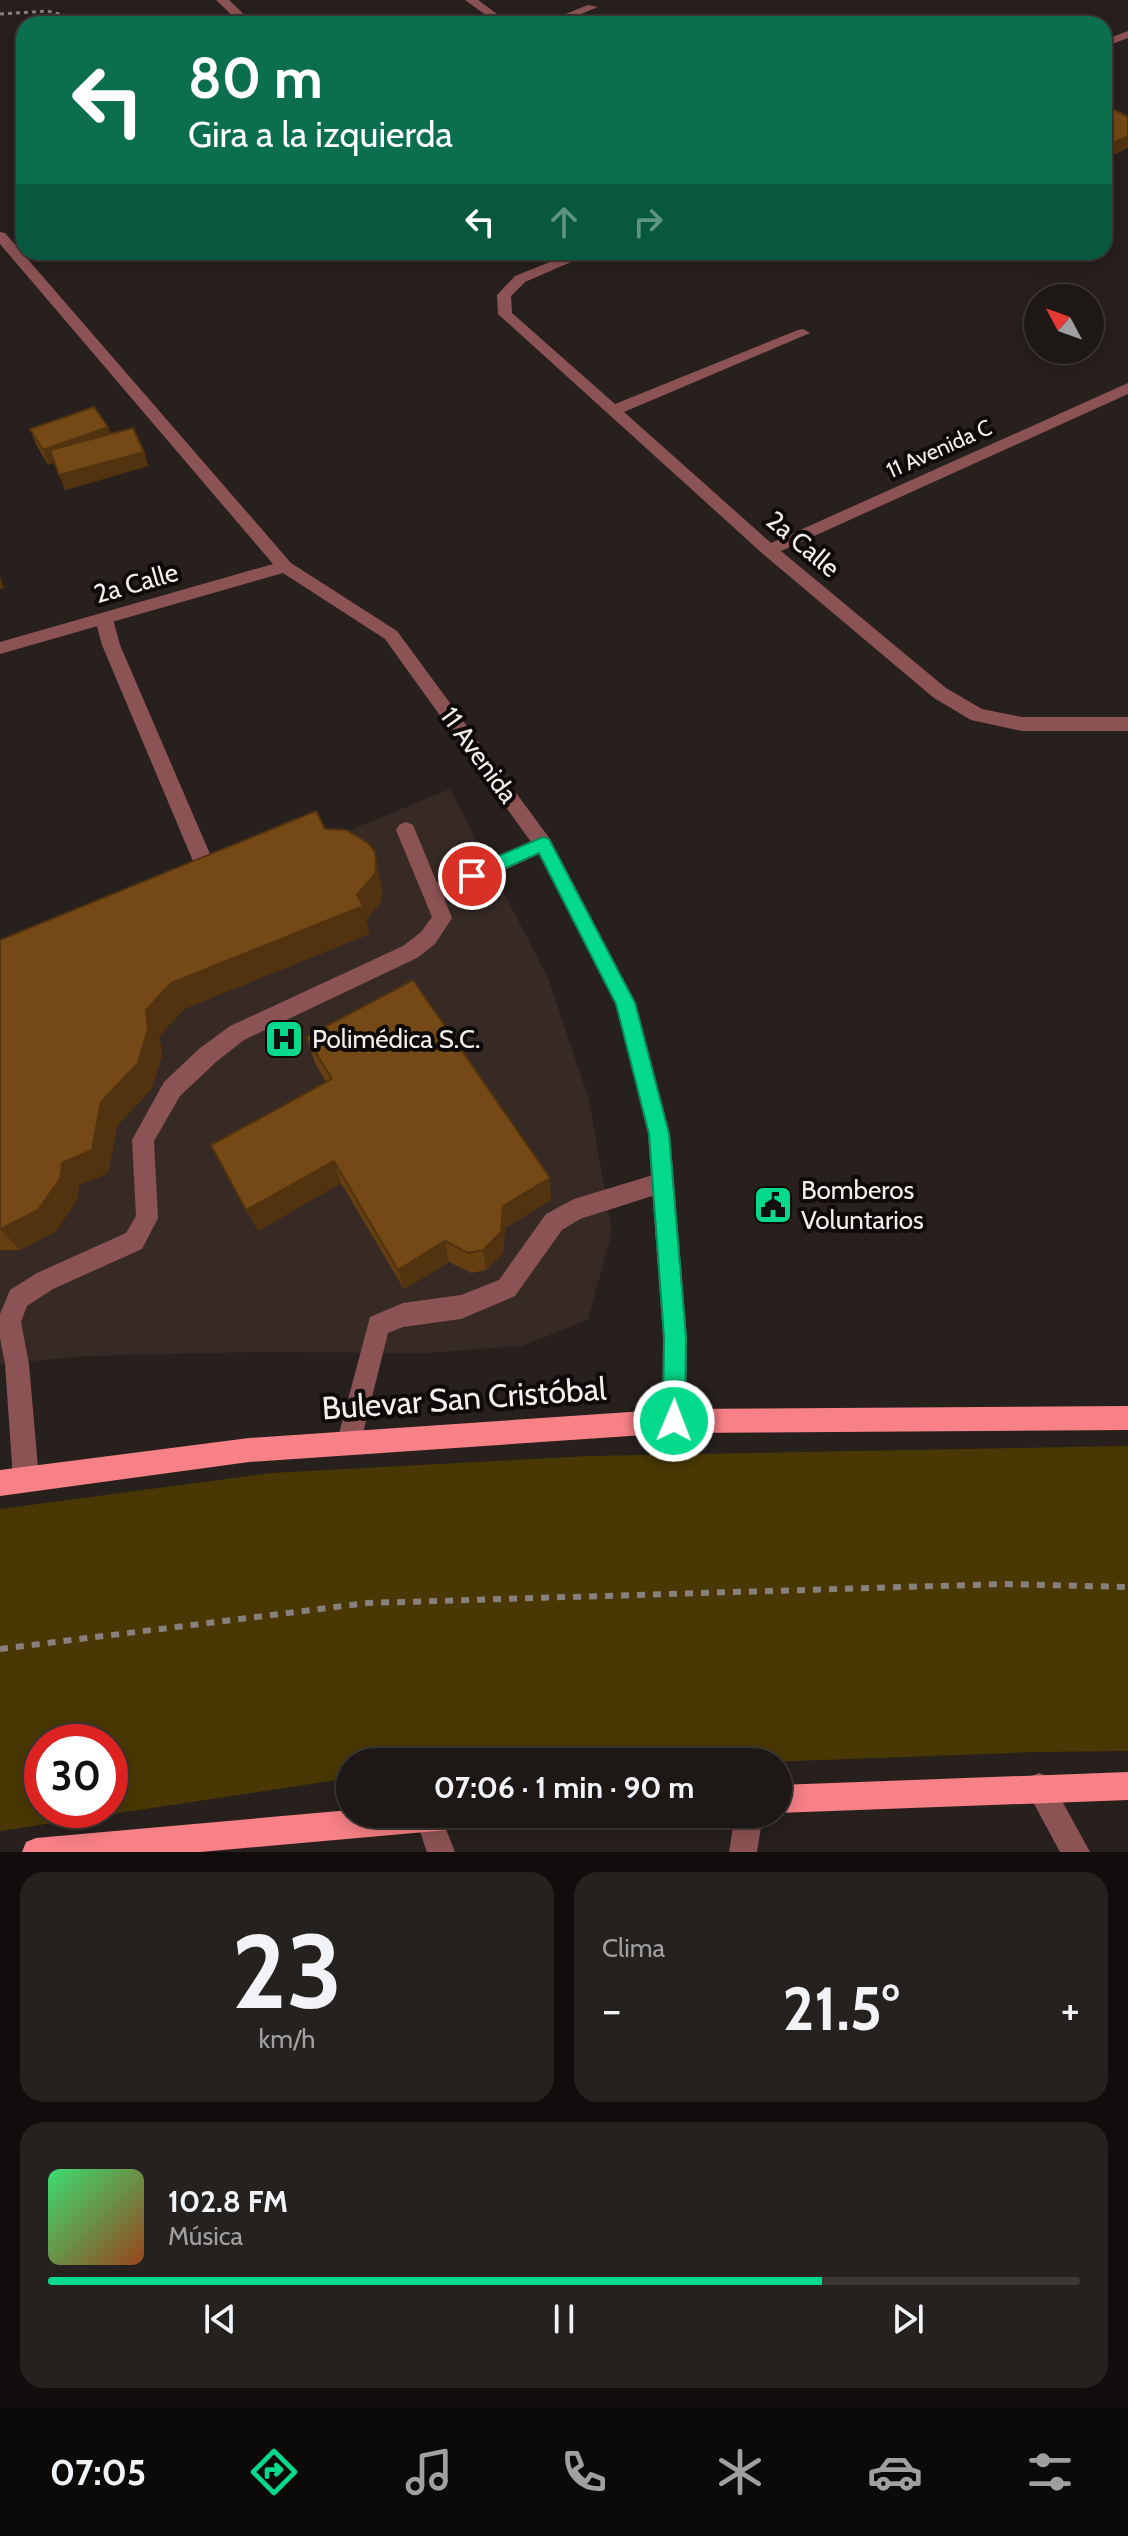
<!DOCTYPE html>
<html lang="es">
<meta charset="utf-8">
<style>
:root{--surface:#1d1816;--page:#25211f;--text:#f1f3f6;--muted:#a0a0a1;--line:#3b3735;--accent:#05d98b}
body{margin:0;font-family:Cabin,sans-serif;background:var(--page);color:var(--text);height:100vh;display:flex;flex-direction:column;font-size:30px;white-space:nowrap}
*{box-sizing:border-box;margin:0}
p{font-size:26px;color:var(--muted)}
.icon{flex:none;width:44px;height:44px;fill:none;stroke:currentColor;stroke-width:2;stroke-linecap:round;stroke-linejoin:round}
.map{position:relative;height:1852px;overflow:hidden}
.sheet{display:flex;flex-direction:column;gap:20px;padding:20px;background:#100d0c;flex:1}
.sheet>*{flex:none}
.hud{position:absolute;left:16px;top:16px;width:1096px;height:244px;border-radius:24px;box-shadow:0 4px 20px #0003,0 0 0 2px var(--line);background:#0b6e4f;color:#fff;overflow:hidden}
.needle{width:52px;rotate:311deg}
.buttons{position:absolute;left:1024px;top:284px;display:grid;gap:16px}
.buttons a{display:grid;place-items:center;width:80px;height:80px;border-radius:50%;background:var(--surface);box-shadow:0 4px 20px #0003,0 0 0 2px var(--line);font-size:40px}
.speed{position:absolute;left:24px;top:1724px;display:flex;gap:16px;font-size:40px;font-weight:700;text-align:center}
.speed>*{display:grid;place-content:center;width:104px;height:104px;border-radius:50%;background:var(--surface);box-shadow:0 4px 20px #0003,0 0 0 2px var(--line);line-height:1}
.speed .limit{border:12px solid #d22;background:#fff;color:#111}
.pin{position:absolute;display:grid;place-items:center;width:68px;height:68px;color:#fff;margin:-34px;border:4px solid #fff;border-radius:50%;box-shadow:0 2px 8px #0007}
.me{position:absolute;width:88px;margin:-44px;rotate:1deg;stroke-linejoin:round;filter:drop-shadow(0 0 6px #0008)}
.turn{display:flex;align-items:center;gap:28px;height:168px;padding:0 40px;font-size:36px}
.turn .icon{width:104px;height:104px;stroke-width:2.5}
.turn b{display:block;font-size:56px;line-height:68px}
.lanes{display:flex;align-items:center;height:76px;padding:0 40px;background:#0003;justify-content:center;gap:40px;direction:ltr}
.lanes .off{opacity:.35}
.big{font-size:60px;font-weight:800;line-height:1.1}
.sheet .widget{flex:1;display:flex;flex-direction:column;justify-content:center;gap:12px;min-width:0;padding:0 28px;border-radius:24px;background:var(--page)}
.sheet .dial{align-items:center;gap:0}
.dial b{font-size:104px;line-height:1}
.song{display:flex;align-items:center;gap:24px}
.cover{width:96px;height:96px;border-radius:12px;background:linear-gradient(135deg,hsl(140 70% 55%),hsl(20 70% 35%))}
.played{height:8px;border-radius:4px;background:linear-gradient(90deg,var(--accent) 75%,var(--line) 75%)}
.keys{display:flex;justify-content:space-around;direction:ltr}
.heat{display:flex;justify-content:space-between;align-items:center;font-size:44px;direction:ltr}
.sheet .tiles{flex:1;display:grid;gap:20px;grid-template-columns:1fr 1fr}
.widget:last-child{grid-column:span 2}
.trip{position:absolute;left:336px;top:1748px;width:456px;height:80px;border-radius:40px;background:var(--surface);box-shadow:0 4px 20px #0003,0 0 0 2px var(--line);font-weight:800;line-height:80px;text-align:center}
.dock{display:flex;height:128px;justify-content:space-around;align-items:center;background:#0c0a09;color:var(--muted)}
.dock .icon{width:56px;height:56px}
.dock .active{color:var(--accent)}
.dock b{font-size:36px;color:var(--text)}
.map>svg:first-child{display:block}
.built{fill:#372a25}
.green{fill:#493803;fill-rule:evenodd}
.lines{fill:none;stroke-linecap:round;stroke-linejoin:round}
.path-far1{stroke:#87817e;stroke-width:3;stroke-dasharray:4 4;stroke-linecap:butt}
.path{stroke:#87817e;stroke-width:6;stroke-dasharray:8 8;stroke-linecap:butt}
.service{fill:#8c5354;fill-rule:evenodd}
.minor{fill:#8c5354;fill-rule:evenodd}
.primary{fill:#f78186;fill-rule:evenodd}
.wall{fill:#653f12}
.shaded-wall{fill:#52330f}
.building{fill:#754915;stroke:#52330f;stroke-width:2}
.route{fill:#05d98b;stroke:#038d5a;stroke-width:2}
.labels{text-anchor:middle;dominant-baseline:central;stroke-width:8;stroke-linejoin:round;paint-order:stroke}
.far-street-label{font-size:22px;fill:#f4efed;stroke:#0d0a09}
.street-label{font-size:26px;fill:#f4efed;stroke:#0d0a09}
.poi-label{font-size:26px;fill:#f4efed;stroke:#0d0a09;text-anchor:start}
.near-street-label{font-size:32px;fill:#f4efed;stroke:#0d0a09}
</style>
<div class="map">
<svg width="1128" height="1852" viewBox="0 0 1128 1852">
<rect width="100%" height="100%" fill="#27201d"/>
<path class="built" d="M450,789L548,978L589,1100L612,1231L588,1320L521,1346L426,1353L259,1352L87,1356L0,1364V974Z"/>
<path class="green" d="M1128,1446V1751L1035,1752L768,1762H350V1778L0,1831V1509L271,1473L590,1456ZM42,1742H110V1810H42Z"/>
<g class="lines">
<path class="path-far1" d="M0,14L47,11L101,24"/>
<path class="path" d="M0,1649L368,1603L1004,1584L1128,1587"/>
<path class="service" d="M104,613L113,619L120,645L213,861L210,867H196L193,861L102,645L95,619Z
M406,822L413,825L437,883L536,839H550L553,844L550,849L444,898L452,918L435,944L417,958L244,1040L216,1062L180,1096L154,1141L158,1218L142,1249L53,1289L27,1306L21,1322L29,1364L39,1479L35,1488L26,1492L17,1488L13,1479L5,1364L0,1338V1314L10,1290L37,1273L126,1233L136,1216L132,1140L164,1082L200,1048L230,1026L403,946L421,932L432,917L396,830L399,825Z
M663,1172L671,1176L674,1183L671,1190L580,1219L562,1230L515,1296L461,1319L403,1327L388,1333L361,1441L358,1450L349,1453L340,1450L337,1441L370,1317L403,1303L461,1295L499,1280L546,1214L574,1199Z
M414,1814H440L455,1852H427Z
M735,1814H763L757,1852H729Z"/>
<path class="minor" d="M216,0H229L254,24H241Z
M465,0H478L511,24H498Z
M588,5L598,7L557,24H540Z
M1128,31V38L1104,47V40Z
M0,232L5,233L291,563L397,631L550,839L636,1003L670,1134L687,1337L686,1421L683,1430L674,1433L665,1430L662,1421L663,1337L648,1134L616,1004L536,849L385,639L283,573L0,654V642L273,564L0,244Z
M575,252H594L525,282L511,296L512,313L615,404L798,330L803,329L810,333L624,412L771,543L1128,383V394L781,551L946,688L982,709L1022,717H1128V731H1022L971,720L934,698L763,554L498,314L497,295L515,276Z
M1039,1773L1049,1777L1090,1852H1060L1025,1787L1029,1777Z"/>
<path class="primary" d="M1128,1406V1430L674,1433L249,1462L0,1496V1470L249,1438L674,1409Z
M1128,1772V1800L778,1813V1785Z
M350,1810V1814H484L480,1824L470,1828L200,1852H22L26,1842L36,1838Z"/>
</g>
<path class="wall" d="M108,427L110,434L144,452L148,466L65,490L55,462L48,465L36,444L30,429Z
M325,829L375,852L382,891L380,903L366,920L369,934L184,1009L159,1036L162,1054L152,1088L117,1126L108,1173L79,1185L77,1200L56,1231L20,1250H0V940Z
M306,1037L551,1200L505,1228L503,1253L486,1270L471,1273L449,1262L404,1289L341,1183L258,1231L211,1145L326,1082L315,1063Z"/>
<path class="shaded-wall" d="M1128,136V148L1104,160V147Z
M108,427L113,442L48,465L43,450Z
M144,452L148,466L65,490L59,475Z
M0,576L4,588L0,589Z
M375,852L382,891L380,903L366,920L369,934L184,1009L159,1036L162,1054L152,1088L117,1126L108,1173L79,1185L77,1200L56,1231L20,1250L0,1229L62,1163L101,1102L146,1010L171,983L357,895Z
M334,1161L341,1183L258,1231L246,1210Z
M550,1178L551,1200L505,1228L503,1253L486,1270L483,1250L503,1206Z
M445,1241L449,1262L404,1289L398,1270Z"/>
<path class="building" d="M1104,105H1106L1128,117V136L1104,147Z
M94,407L108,427L43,450L30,429Z
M133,428L144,452L59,475L50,450Z
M316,811L325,829L346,830L368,843L375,852L376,863L375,874L357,895L363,906L171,983L146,1010L148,1029L138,1063L101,1102L92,1150L62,1163L60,1179L38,1210L0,1229V940Z
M413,980L550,1178L503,1206L501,1232L483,1250L468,1253L445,1241L398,1270L334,1161L246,1210L211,1145L332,1079L306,1037Z"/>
<path class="route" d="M543,837L549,839L635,1003L669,1134L686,1337L685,1421L682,1429L674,1432L666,1429L663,1421L664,1337L649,1134L616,1004L539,853L472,883L463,876L466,870Z"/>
<defs>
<g id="hospital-square" transform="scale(2)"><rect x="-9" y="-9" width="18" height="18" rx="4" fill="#05d98b" stroke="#0d0a09"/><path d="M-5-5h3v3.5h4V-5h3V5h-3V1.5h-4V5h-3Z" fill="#111"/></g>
<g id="civic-square" transform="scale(2)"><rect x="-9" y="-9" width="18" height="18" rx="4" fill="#05d98b" stroke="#0d0a09"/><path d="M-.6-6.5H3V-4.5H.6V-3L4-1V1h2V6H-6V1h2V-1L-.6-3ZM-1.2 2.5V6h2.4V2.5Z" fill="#111"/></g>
</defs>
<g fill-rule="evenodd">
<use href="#hospital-square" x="284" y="1039"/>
<use href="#civic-square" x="773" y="1205"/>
</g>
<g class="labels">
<g class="far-street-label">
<text transform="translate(939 449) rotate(-24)">11 Avenida C</text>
</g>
<g class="street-label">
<text transform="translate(803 544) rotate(40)">2a Calle</text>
<text transform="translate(136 583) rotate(-16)">2a Calle</text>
<text transform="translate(479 755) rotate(54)">11 Avenida</text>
</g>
<g class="poi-label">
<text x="312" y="1039">Polimédica S.C.</text>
<text x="801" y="1190">Bomberos<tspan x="801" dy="30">Voluntarios</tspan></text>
</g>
<g class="near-street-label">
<text transform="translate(464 1398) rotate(-4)">Bulevar San Cristóbal</text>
</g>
</g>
</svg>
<div class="buttons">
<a><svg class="needle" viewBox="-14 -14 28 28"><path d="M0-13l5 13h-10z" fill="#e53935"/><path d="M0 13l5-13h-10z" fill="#a0a0a1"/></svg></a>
</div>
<div class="speed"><div class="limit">30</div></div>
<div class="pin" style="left:472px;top:876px;background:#d93025"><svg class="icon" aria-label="arrive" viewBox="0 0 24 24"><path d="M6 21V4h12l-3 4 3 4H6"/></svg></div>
<svg class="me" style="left:674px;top:1421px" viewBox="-20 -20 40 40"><circle r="17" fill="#05d98b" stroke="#fff" stroke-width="3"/><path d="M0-11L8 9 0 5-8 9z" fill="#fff"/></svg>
<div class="trip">07:06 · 1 min · 90 m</div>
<div class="hud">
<div class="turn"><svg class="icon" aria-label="left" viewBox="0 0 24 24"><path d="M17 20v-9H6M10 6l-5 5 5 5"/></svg><div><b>80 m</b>Gira a la izquierda</div></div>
<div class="lanes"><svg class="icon" aria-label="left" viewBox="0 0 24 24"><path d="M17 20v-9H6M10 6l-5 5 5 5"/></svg><svg class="icon off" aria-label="ahead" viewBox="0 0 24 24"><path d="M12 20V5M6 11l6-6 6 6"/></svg><svg class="icon off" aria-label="right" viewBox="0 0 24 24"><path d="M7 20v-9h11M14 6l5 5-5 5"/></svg></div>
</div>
</div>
<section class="sheet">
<div class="tiles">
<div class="widget dial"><b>23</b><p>km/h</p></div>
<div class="widget"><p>Clima</p>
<div class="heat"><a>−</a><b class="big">21.5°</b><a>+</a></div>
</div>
<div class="widget">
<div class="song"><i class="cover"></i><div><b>102.8 FM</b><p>Música</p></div></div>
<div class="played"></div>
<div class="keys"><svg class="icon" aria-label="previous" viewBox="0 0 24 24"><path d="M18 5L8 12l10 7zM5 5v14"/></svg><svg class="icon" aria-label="pause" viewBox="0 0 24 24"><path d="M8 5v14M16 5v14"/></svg><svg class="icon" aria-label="next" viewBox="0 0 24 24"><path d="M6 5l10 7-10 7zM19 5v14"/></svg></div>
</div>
</div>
</section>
<nav class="dock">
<b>07:05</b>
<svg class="icon active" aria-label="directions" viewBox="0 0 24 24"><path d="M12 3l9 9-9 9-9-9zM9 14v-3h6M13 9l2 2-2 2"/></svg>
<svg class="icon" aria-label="music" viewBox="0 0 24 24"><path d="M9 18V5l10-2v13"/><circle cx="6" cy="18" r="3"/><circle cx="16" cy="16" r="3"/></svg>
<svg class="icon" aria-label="phone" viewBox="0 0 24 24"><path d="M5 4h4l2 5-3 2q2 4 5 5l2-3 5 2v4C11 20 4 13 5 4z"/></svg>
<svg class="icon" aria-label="climate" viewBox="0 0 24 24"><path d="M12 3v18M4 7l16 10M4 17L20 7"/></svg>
<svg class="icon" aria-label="car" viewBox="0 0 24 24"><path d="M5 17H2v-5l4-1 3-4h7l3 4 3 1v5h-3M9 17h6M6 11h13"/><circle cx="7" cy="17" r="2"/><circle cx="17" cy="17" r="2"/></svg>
<svg class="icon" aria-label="filters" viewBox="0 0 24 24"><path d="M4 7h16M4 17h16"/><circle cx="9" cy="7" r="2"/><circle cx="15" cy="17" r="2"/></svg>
</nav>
